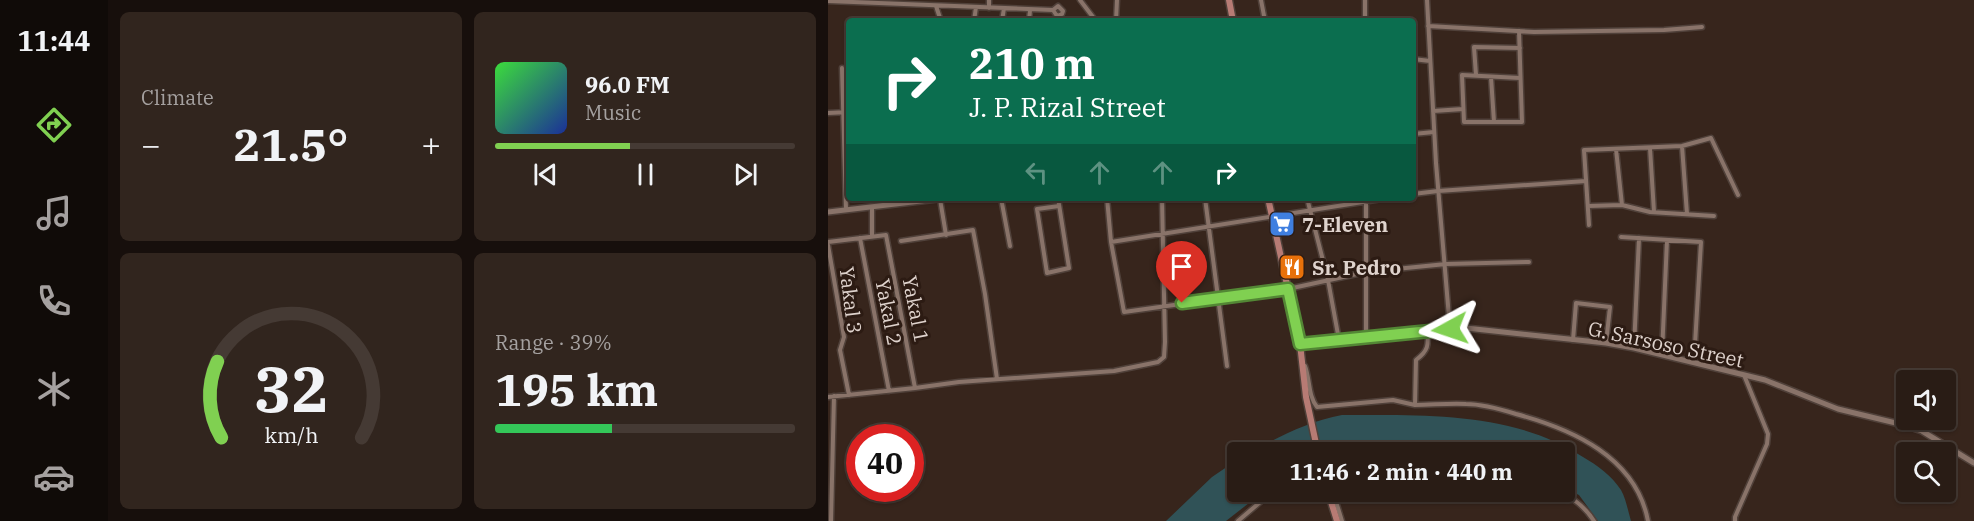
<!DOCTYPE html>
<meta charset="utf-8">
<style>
:root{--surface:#291c15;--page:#31251e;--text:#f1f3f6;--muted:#a5a1a0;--line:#453a34;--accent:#80d051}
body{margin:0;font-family:"IBM Plex Serif",serif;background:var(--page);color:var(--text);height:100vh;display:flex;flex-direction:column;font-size:22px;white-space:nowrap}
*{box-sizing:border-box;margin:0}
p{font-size:20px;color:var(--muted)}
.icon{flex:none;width:33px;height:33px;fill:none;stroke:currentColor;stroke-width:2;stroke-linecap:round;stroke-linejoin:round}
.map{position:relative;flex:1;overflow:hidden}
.sheet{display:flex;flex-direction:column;gap:12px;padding:12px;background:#170f0c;width:720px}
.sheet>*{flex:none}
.hud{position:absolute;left:18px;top:18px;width:570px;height:183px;border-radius:6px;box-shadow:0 2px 4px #0004,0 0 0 2px var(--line);background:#0b6e4f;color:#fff;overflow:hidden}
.fabs{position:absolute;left:1068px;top:370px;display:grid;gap:12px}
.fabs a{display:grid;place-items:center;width:60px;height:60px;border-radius:6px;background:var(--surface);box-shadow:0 2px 4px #0004,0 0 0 2px var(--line);font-size:30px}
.speed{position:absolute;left:18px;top:424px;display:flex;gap:12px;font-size:30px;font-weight:700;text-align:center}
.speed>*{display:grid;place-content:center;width:78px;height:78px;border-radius:50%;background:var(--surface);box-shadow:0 2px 4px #0004,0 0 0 2px var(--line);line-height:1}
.speed .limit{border:9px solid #d22;background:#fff;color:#111}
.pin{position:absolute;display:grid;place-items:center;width:51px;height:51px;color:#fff;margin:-62px -26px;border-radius:50% 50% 50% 0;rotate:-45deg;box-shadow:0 0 6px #0007}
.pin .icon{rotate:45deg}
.me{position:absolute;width:66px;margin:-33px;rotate:265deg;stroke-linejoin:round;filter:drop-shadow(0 0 4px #0008)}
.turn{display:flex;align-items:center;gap:21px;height:126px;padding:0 24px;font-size:27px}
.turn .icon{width:78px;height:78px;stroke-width:2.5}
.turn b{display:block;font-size:42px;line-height:51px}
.lanes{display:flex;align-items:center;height:57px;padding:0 24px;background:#0003;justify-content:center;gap:30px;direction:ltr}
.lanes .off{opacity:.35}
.big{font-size:45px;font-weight:800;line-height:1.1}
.sheet .card{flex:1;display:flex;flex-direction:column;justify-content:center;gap:9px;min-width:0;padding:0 21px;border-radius:9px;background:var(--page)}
.sheet .dial{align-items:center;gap:0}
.dial svg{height:156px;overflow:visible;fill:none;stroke:var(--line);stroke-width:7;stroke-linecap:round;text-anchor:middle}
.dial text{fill:var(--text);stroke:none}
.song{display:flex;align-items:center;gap:18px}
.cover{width:72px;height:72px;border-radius:9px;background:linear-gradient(135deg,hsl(120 70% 55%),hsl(230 70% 35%))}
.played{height:6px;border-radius:3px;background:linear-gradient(90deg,var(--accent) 45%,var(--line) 45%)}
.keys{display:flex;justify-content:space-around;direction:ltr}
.heat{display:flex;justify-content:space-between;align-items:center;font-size:33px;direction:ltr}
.charge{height:9px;border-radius:4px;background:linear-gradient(90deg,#34c759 39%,var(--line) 0)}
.sheet .tiles{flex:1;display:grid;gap:12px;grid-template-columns:repeat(2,1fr)}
.trip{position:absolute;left:399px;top:442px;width:348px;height:60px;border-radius:6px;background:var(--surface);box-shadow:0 2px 4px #0004,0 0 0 2px var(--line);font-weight:800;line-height:60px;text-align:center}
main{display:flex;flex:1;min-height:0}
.tabs{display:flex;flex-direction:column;width:108px;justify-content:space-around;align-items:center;background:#100b08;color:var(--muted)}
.tabs .icon{width:42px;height:42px}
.tabs .active{color:var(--accent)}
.tabs b{font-size:27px;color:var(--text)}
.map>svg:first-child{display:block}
.water{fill:#305257}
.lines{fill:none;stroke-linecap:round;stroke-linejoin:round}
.street-casing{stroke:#50413a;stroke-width:7}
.secondary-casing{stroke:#50413a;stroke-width:8}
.primary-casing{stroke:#50413a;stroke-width:9}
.street{stroke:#897369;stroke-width:4}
.secondary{stroke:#897369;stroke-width:5}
.primary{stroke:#b77b74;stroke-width:6}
.route-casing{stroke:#538735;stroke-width:15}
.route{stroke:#80d051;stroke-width:10}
.labels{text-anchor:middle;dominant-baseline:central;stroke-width:6;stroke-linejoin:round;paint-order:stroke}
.poi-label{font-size:20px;font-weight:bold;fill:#dfd3cd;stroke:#2c1b13;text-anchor:start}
.street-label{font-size:20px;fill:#dfd3cd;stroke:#2c1b13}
</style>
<main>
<nav class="tabs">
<b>11:44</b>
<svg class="icon active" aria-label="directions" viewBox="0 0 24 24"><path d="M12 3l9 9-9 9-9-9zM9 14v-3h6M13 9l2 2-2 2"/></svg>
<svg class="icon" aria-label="music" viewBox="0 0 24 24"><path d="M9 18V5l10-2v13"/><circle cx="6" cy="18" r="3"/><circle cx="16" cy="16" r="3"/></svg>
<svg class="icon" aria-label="phone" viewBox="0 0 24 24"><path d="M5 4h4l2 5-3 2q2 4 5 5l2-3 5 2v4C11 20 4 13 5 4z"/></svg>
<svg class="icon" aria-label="climate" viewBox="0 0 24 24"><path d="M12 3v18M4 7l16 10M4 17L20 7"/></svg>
<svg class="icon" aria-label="car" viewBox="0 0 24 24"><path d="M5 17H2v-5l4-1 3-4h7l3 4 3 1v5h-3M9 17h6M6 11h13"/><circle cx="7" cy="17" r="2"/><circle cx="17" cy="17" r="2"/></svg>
</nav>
<section class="sheet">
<div class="tiles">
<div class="card"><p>Climate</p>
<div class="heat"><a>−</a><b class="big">21.5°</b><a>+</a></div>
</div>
<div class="card">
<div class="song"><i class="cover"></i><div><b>96.0 FM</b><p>Music</p></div></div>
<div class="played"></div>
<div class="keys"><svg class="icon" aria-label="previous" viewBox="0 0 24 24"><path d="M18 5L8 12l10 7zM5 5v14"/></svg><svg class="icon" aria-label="pause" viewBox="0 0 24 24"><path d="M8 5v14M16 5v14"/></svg><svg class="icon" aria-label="next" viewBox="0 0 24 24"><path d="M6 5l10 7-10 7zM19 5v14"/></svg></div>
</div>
<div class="card dial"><svg viewBox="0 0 100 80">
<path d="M14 69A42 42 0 1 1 86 69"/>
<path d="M14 69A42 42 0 0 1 12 30" stroke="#80d051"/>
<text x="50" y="56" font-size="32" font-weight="700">32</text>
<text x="50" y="72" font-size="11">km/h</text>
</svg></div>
<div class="card"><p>Range · 39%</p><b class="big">195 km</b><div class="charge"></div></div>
</div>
</section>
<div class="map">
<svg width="1146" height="521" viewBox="0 0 1146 521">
<rect width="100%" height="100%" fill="#37251c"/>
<path class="water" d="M514,415C595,415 684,411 755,457C769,465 784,476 793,490C798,499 800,511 803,521H770L751,495L737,488L736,453H421C450,437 481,421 514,415Z
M409,460L410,492H435L398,521H338L384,477Z"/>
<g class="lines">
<g class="street-casing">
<path id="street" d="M252,0L268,21
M433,0L437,21
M537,0V21
M599,0L608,163L622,329
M0,1L225,10L230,6L235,11L234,14L229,16L225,10
M108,6L113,21
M161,8V0
M146,21L148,7
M174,21L176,8
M201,21L202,10
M288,21L289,0
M600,26L706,32L836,30L874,27
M691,31L694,122H636L634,75L692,78
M585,59L602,61
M14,68L18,209
M648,75L646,47L692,48
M663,77L666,122
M605,111L635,109
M0,113L21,112
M585,134L606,132
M854,146L859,214
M822,148L826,212
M788,149L794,205
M585,194L610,191L758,181
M173,198L182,246
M230,198L241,268L219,273L209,209L231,206
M279,198L283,242L296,312L460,289L538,272L618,264L701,262
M377,198L399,366
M479,198L500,280L511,340
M538,198V337
M112,199L118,235
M760,206L794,205L822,212L886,216
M44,207V237
M761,225L756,150L854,146L883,138L910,195
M793,237L873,242L866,362
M32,238L61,391
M73,241L145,230L157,294L169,379
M0,242L58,235L87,388
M283,242L560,198
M0,245L16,337L12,350L21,395
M599,331C601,345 600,351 588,360L587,405C604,405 621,403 638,404C654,404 672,409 688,414C744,429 808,457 820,521
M745,340L748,303L782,307L778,343
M806,348L811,238
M834,354L839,240
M477,366C482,379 480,396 489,407L565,400L587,405
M0,397L87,388L131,382L286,371L330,362L336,357L337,342L334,198
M505,492L514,521
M731,492C746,498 757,507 766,521
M3,521L6,396
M410,521L444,492
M907,521V517L939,444L940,434L916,375"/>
</g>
<g class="secondary-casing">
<path id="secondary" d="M0,212L118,198
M472,344L638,328L778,343L806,348L937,380L1010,409L1076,425L1094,431L1146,463"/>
</g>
<g class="primary-casing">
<path id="primary" d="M401,0L405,21
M440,198L472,344L478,397L490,453
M500,492L509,521"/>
</g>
<use href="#street" class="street"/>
<use href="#secondary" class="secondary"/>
<use href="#primary" class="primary"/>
</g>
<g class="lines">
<g class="route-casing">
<path id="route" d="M354,303L460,289L472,344L622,329"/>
</g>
<use href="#route" class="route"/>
</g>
<defs>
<g id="supermarket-square" transform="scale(1.35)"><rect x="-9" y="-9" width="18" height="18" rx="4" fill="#3f7fe0" stroke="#2c1b13"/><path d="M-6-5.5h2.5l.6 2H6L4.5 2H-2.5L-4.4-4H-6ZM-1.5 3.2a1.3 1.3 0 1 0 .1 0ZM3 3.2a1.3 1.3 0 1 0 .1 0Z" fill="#fff"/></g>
<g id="restaurant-square" transform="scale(1.35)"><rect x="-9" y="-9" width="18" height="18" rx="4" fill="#e8710a" stroke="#2c1b13"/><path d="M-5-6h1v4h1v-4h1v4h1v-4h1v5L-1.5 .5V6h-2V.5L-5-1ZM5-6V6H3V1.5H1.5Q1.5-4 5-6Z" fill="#fff"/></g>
</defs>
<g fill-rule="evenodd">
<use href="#supermarket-square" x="454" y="224"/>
<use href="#restaurant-square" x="464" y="267"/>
</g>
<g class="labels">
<g class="poi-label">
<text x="474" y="224">7-Eleven</text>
<text x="484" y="267">Sr. Pedro</text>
</g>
<g class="street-label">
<text transform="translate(23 300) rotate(83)">Yakal 3</text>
<text transform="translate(88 309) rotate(79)">Yakal 1</text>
<text transform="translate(61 312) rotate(79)">Yakal 2</text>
<text transform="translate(838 344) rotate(12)">G. Sarsoso Street</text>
</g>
</g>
</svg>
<div class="fabs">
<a><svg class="icon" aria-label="sound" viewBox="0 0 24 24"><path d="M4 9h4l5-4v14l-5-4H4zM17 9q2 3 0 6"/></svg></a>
<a><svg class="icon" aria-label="search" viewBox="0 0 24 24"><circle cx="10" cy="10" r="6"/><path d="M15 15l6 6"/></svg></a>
</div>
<div class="speed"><div class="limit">40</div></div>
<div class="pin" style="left:354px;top:303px;background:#d93025"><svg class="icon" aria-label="arrive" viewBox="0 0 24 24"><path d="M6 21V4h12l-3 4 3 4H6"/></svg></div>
<svg class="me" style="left:622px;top:329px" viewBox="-20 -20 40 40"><path d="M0-17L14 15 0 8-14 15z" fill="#80d051" stroke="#fff" stroke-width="4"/></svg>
<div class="trip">11:46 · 2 min · 440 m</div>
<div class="hud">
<div class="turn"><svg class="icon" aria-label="right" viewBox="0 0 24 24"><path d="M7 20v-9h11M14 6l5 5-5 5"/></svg><div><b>210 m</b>J. P. Rizal Street</div></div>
<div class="lanes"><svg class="icon off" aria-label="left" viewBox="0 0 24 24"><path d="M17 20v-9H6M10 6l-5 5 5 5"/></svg><svg class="icon off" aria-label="ahead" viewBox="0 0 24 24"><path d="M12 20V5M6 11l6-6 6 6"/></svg><svg class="icon off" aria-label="ahead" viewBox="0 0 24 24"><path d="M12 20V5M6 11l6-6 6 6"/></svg><svg class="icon" aria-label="right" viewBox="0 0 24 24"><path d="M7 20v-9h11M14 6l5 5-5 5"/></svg></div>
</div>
</div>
</main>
